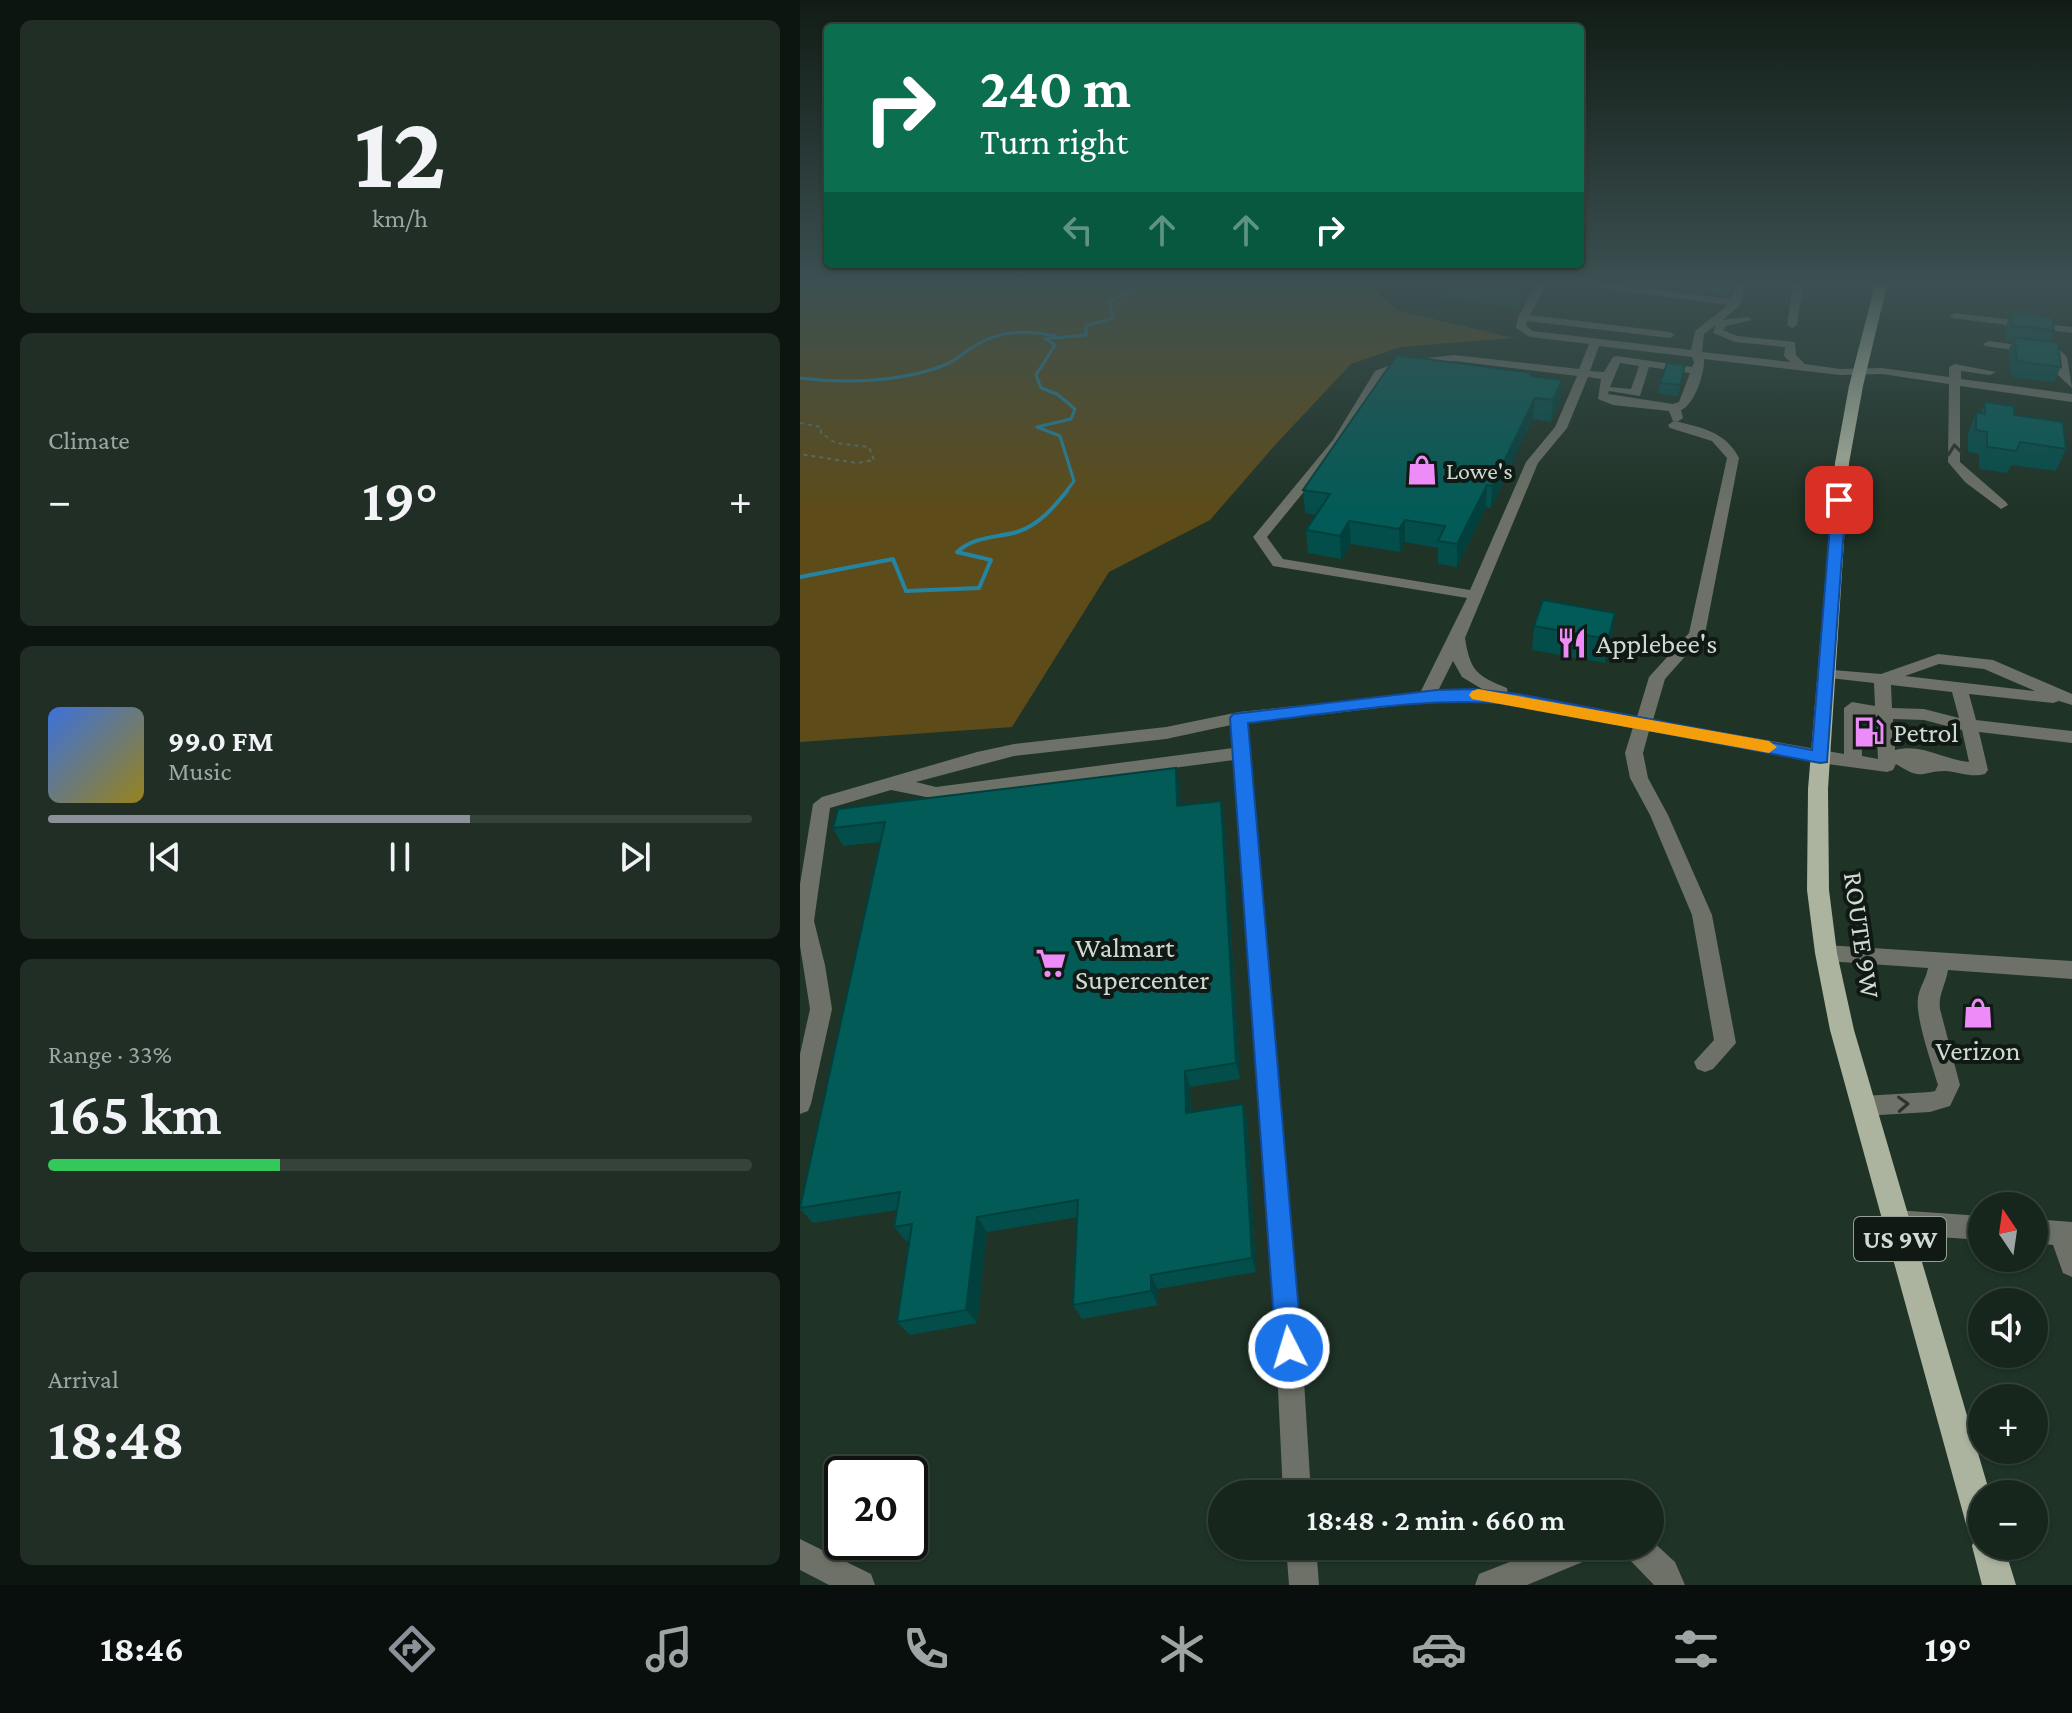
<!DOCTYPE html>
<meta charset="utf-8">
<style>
:root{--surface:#17261d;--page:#202e26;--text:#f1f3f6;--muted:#9ea5a4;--line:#36433b;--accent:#8c9099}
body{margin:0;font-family:"Crimson Pro",serif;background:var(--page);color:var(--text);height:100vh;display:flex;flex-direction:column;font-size:30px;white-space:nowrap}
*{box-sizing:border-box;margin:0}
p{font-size:26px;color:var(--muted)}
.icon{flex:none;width:44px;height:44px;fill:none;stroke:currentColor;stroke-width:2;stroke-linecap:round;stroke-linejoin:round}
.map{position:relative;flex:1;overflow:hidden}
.side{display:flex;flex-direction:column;gap:20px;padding:20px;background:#0d1510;width:800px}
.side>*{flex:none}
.hud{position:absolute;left:24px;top:24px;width:760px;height:244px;border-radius:8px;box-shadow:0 2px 6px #0004,0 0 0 2px var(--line);background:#0b6e4f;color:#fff;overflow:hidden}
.needle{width:52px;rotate:347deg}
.tools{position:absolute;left:1168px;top:1192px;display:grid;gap:16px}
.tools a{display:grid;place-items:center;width:80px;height:80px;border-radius:50%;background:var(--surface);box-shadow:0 2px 6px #0004,0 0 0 2px var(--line);font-size:40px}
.speed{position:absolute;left:24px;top:1456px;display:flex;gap:16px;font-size:40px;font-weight:700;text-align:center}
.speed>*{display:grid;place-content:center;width:104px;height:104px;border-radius:50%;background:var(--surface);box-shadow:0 2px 6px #0004,0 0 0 2px var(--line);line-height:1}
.speed .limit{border:4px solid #111;border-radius:12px;background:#fff;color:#111}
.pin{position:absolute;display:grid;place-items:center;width:68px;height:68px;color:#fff;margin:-34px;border-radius:16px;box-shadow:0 4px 12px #0006}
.me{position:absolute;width:88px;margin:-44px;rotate:355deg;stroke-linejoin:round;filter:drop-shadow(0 0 6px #0008)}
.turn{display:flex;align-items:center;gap:28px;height:168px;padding:0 24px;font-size:36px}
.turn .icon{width:104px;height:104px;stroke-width:2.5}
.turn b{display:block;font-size:56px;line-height:68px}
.lanes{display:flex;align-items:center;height:76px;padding:0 24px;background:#0003;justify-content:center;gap:40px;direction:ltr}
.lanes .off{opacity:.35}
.big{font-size:60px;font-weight:600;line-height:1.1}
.side .widget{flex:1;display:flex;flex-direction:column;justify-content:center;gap:12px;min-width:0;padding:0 28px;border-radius:12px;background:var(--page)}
.side .dial{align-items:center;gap:0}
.dial b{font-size:104px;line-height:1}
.song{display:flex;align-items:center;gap:24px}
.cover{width:96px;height:96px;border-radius:12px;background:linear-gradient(135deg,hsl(220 70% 55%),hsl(50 70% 35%))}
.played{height:8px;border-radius:4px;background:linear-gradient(90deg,var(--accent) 60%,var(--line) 60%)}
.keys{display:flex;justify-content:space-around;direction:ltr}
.heat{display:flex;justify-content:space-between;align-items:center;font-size:44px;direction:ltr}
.charge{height:12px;border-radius:6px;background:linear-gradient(90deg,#34c759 33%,var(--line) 0)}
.trip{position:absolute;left:408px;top:1480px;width:456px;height:80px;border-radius:40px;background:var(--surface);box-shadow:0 2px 6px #0004,0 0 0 2px var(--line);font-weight:600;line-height:80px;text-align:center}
.dock{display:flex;height:128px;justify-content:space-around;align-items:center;background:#090f0c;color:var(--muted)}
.dock .icon{width:56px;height:56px}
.dock .current{color:var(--accent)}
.dock b{font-size:36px;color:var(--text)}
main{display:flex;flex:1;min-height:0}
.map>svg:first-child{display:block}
.green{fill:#5d4c1a}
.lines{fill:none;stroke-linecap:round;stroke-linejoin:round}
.stream-far1{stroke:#2484a2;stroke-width:3}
.stream{stroke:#2484a2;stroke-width:4}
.path{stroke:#5e6f65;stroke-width:2;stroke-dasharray:4 4;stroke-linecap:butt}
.minor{fill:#6d7167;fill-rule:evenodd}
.major{fill:#acb4a0;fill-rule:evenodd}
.wall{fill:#034e4b}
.shaded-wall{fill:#02403d}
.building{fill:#035b57;stroke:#02403d;stroke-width:2}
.oneway{stroke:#2c332c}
.route{fill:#1a73e8;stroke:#114b97;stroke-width:2}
.slow{fill:#f59e0b}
.labels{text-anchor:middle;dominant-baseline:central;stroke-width:8;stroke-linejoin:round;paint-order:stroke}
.far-poi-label{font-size:24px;fill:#cedad2;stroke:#101913;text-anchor:start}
.shield{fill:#101913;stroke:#95a099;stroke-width:2}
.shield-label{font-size:26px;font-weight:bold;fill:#cedad2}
.poi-label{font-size:28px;fill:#cedad2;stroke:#101913;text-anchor:start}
.street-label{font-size:28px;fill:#cedad2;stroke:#101913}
</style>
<main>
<section class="side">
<div class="widget dial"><b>12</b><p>km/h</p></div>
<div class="widget"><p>Climate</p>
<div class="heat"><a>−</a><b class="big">19°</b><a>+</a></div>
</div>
<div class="widget">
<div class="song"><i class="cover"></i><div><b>99.0 FM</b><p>Music</p></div></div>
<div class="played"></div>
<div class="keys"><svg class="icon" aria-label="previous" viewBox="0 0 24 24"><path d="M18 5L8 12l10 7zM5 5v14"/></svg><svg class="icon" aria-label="pause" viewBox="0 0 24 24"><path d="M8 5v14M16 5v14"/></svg><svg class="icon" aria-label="next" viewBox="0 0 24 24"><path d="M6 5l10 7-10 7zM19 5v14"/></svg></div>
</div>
<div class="widget"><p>Range · 33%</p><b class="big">165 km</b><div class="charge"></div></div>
<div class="widget"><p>Arrival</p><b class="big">18:48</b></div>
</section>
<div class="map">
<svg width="1272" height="1585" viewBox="0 0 1272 1585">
<rect width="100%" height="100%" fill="#1f3327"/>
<path class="green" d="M0,285H571L596,310L713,338L600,347L551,364L476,444L410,520L309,572L212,727L0,742Z"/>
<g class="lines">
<path class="stream-far1" d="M0,378C45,384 104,382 147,364C158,359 167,350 178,344C202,330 230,330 256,336
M265,493L274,481L260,436L237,427L271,419L275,409L257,394L241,388L236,375L255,345L245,339L286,335V326L313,318L309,302L340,285"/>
<path class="stream" d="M0,577L93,559L106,591L179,588L191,560L157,552C175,536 195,538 217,532C239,525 253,508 267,491"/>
<path class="path" d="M0,423L21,427V433L36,443L69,447L74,460L57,463L0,454"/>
<path class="minor" d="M736,285H746L730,315L870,332L875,335L870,338L727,321L726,326L733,331L891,350L895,331L928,305L780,285H813L931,299L935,285H945L940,305L923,320L947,317L952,320L926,326L923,330L937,336L995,342L996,355L1005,364L1040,369L1082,368L1149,377V367L1155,364L1196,372L1190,375L1161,371V379L1272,394V402L1160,386V462L1206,502L1208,505L1201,509L1165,482L1148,462L1149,384L1082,374L1040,375L904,359C905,372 895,404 881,410L883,418L877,422L873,421L869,411L813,405L798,399L801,379L788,377L767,428L738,463L665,638C670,671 677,676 707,688L708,694L837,717L849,677L889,633L927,458L912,441L870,428L868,425L874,421C901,427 926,432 939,458L905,634L865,679L853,720L1044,754V708L1052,702L1075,706L1074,683L1021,677L1019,673L1021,669L1081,674L1138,654L1193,660L1272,694V705L1259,701L1253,703L1169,694L1176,720L1272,731V743L1179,732L1188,770L1185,774C1172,778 1159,772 1146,771C1120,771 1124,782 1096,764L1093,770L1087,772L1020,763L849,731L843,753L848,778L868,815L912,915L936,1043L913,1069L905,1072L897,1069L894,1062L914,1040L892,915L850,815L830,778L825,753L833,727L718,705L648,700L448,723L502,1348L511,1494H483L476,1348L434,760L136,799L91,790L30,808L14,921L25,965L32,1009L11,1104L8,1111L0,1114V1054L10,1009L0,946V884L13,804L22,797L177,752L214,744L366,727L439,712L620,693L667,598L473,566L453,537L533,440L575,371L601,361L654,355L779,369L789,344L730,337L716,328L718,317ZM916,325L913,333L935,342L985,347L984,356L990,362L902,352L904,334ZM799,346L892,357L894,362L892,367L817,356L813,357L804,372L790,371ZM654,361L777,376L755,427L726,462L670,590L483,559L467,537L542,445L583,375L603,367ZM820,363L839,366L831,389L810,387ZM849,367L890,373L879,402L873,404L808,394L809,391L840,396ZM653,661L662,677L687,692L638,691ZM1139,664L1184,669L1235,691L1105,676ZM1091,685L1152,692L1159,718L1124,709L1092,708ZM1061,715L1076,717L1078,759L1062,756ZM1093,719L1124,720L1162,730L1169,762C1141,759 1122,743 1095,750ZM431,725L433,748L136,787L116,782L214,756L366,739Z
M993,285H1003L997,325L992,328L987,325Z
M1155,313L1272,327V333L1151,318L1150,316Z
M1189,341L1261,351L1267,357L1272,388L1258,375L1254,356L1185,346L1183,344Z
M1026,945L1272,961V979L1148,970C1146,984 1138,995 1140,1009L1160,1085L1150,1106L1130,1112L1063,1116L1055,1113L1052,1106L1055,1099L1063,1096L1130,1092L1135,1091L1138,1085C1132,1064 1115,1017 1118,998C1119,988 1126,979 1128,968L1026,961L1019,959L1016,953L1019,947Z
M1095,1210L1182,1216V1240L1095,1234L1086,1231L1083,1222L1086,1213Z
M1234,1219L1272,1222V1277L1263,1273L1253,1245L1234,1243Z
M0,1539L71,1574L75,1585H29L0,1570Z
M850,1539L875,1562L885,1585H854L826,1556L821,1546H850Z
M486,1546H516L519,1585H489Z
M750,1546H802L797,1556L727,1585H675L679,1574Z"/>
<path class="major" d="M1075,285H1087L1063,386L1049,463L1028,789L1029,890L1037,953L1054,1030L1190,1494H1182V1546H1204L1216,1585H1182L1172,1546L1175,1537L1170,1536L1166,1524L1030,1030L1015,953L1007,890L1008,789L1035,463L1049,386Z"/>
</g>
<path class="wall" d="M644,285H732L719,307L644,298Z
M893,285H930L927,296L892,291Z
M1211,312L1254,331L1250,342L1261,367L1254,382L1211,377L1208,352L1212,341L1206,340L1205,328Z
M885,365L878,396L858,393L860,383Z
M732,376L760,401L751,422L733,419L691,508L686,507L657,567L638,564V548L605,542L600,552L551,544L541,559L508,553L506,530L517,515L505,513L503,490Z
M1185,402L1214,415L1266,449L1256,471L1211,465L1207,473L1179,469V454L1168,452V434L1176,412L1181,413Z
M734,626L812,636L805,663L732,650Z
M1066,718L1076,735L1074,741L1065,739L1064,724Z
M380,786V806L424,819L440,1079L390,1087L391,1112L443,1104L447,1120L456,1272L358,1289V1305L282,1319L273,1305L278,1217L187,1232L177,1323L110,1335L97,1322L109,1241H106L94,1227L97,1210L13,1223L0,1209V1204L81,842L43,846L33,828Z"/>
<path class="shaded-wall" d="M724,285H732L719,307L720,292Z
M762,380L760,401L751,422L753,400Z
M735,398L733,419L691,508L692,486Z
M687,485L686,507L657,567V544Z
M605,520V542L600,552L599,529Z
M549,521L551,544L541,559L540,536Z
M815,613L812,636L805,663L808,639Z
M376,768L380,786L381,824L377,806Z
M421,801L424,819L440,1079L436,1063Z
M385,1071L390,1087L391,1129L386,1113Z
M443,1104L447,1120L456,1272L452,1258Z
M177,1217L187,1232L177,1323L166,1310Z
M351,1275L358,1289V1305L351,1291Z"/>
<path class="building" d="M662,285H724L720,292Z
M1211,312L1253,318L1254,331L1212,325Z
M1214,337L1258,343L1261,367L1217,361Z
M597,355L732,373L731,376L762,380L753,400L735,398L692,486L687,485L657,544L638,541L645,526L605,520L599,529L549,521L540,536L506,530L530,494L503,490Z
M867,363L885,365L880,385L860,383Z
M1185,402L1214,406V415L1263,422L1266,449L1220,442L1216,451L1187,447V432L1176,430V412L1185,414Z
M743,600L815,613L808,639L734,626Z
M1066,718L1076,720V735L1067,733Z
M376,768L377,806L421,801L436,1063L385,1071L386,1113L443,1104L452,1258L351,1275V1291L273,1305L278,1200L177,1217L166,1310L97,1322L112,1224L94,1227L100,1192L0,1208L85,822L33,828L38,809Z"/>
<defs><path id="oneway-chevron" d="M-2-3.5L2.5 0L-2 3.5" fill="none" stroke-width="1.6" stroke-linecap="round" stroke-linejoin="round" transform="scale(2)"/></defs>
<g class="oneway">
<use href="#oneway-chevron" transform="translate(1155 450) rotate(-96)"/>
<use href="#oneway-chevron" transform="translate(1103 1104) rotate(-3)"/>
</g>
<linearGradient id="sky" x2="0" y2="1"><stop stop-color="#111c15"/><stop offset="0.56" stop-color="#3c5052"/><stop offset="1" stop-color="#3c5052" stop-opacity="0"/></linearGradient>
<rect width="1272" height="507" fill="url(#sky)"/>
<path class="route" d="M1039,496L1046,500L1027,762L1020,763L718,705C628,695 538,713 448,723L502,1348L498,1358L489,1362L480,1358L476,1348L430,718L433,714L637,690L673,689L718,694L1012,750L1032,500Z"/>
<path class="slow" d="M678,689L969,741L977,747L969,753L672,699L669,695L672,691Z"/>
<defs>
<g id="shop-bare" transform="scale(2.4)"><path d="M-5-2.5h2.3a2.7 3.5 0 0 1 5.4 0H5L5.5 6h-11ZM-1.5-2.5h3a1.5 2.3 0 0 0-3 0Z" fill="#ed8cf9" stroke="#101913" stroke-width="2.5" paint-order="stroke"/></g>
<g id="restaurant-bare" transform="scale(2.4)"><path d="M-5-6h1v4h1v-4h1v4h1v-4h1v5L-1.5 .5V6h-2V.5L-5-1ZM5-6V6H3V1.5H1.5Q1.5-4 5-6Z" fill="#ed8cf9" stroke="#101913" stroke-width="2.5" paint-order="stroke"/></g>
<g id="fuel-bare" transform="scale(2.4)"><path d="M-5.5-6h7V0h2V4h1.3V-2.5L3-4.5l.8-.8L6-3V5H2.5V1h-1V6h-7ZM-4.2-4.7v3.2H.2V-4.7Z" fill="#ed8cf9" stroke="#101913" stroke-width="2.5" paint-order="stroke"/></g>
<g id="supermarket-bare" transform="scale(2.4)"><path d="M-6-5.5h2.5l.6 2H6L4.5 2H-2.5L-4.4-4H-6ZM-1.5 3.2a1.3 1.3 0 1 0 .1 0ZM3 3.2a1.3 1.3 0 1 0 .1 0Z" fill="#ed8cf9" stroke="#101913" stroke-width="2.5" paint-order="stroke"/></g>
</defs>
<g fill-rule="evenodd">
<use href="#shop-bare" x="622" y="470"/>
<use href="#restaurant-bare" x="772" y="643"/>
<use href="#fuel-bare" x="1069" y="732"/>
<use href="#supermarket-bare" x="251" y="963"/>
<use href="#shop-bare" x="1178" y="1013"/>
</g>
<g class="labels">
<g class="far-poi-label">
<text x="646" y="470">Lowe's</text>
</g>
<rect class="shield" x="1054" y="1217" width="92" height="44" rx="6"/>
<g class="shield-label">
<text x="1100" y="1239">US 9W</text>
</g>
<g class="poi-label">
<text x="796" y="643">Applebee's</text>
<text x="1093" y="732">Petrol</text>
<text x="275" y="947">Walmart<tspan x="275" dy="32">Supercenter</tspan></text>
<text x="1178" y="1050" text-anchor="middle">Verizon</text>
</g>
<g class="street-label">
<text transform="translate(1062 935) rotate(82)">ROUTE 9W</text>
</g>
</g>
</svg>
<div class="tools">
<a><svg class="needle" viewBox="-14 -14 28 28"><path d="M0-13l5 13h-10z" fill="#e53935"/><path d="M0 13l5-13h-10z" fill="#9ea5a4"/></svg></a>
<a><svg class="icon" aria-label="sound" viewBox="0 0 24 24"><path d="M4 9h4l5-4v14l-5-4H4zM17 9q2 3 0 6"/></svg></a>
<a>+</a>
<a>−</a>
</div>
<div class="speed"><div class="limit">20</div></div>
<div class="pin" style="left:1039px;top:500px;background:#d93025"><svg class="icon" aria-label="arrive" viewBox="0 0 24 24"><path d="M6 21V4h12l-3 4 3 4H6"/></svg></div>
<svg class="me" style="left:489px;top:1348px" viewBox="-20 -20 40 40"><circle r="17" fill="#1a73e8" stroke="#fff" stroke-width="3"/><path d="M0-11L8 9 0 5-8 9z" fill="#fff"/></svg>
<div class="trip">18:48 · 2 min · 660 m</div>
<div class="hud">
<div class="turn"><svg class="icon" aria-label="right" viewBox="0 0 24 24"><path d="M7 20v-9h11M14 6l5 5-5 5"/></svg><div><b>240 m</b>Turn right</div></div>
<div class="lanes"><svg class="icon off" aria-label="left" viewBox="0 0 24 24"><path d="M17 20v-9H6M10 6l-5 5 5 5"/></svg><svg class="icon off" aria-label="ahead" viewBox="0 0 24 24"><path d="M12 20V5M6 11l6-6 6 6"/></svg><svg class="icon off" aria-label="ahead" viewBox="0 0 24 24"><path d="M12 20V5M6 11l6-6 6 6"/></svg><svg class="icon" aria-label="right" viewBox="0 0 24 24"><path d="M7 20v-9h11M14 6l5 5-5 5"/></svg></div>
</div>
</div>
</main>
<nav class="dock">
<b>18:46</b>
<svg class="icon current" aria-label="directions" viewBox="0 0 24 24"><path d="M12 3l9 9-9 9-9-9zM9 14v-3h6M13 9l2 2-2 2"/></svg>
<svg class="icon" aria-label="music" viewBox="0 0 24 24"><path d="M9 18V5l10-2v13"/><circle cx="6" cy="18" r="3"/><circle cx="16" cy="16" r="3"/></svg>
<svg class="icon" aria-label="phone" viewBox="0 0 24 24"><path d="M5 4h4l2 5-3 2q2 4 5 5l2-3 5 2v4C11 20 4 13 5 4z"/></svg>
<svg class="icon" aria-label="climate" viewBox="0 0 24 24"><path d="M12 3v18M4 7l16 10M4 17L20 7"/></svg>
<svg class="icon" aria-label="car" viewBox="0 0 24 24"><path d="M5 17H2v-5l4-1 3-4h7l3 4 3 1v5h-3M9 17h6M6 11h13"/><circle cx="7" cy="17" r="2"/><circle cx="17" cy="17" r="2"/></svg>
<svg class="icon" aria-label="filters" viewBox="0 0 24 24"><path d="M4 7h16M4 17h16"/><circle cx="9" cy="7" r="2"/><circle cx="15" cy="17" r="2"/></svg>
<b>19°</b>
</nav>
